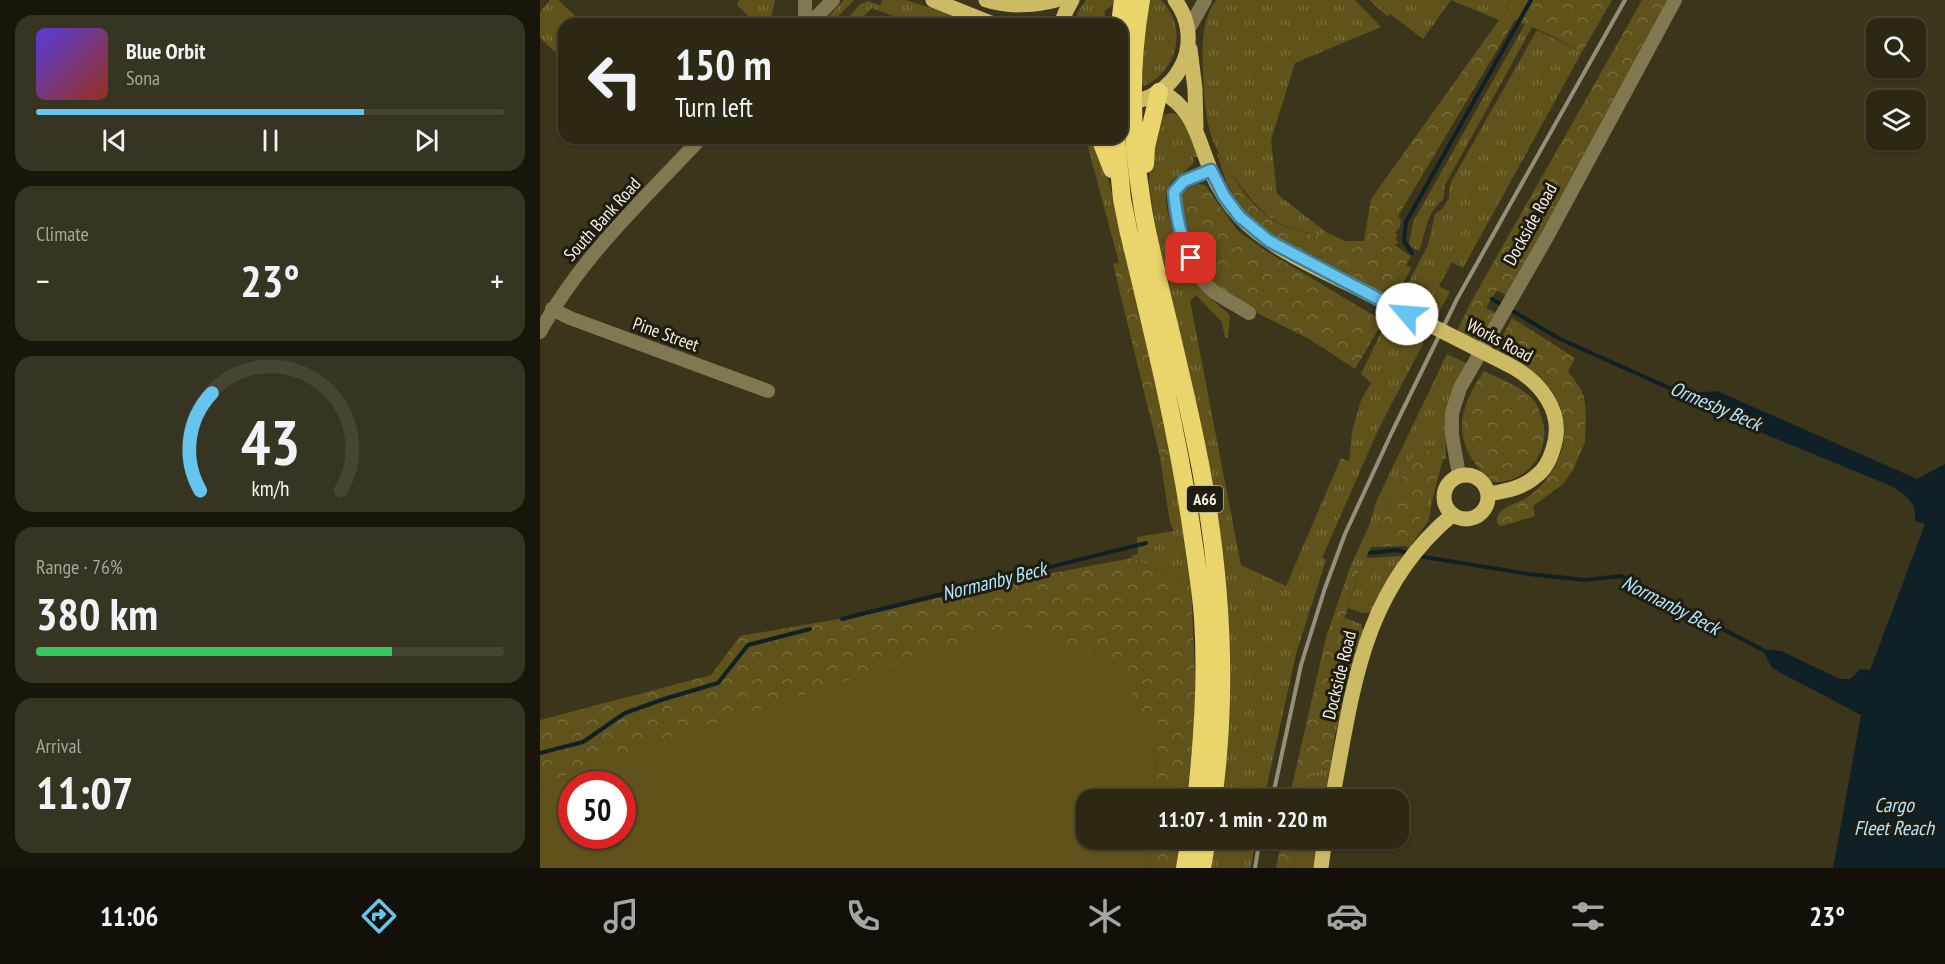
<!DOCTYPE html>
<meta charset="utf-8">
<style>
:root{--surface:#2c2814;--page:#383422;--text:#f1f3f6;--muted:#a6a6a0;--line:#484434;--accent:#65c5ee}
body{margin:0;font-family:"PT Sans Narrow",sans-serif;background:var(--page);color:var(--text);height:100vh;display:flex;flex-direction:column;font-size:22px;white-space:nowrap}
*{box-sizing:border-box;margin:0}
p{font-size:20px;color:var(--muted)}
.icon{flex:none;width:33px;height:33px;fill:none;stroke:currentColor;stroke-width:2;stroke-linecap:round;stroke-linejoin:round}
.map{position:relative;flex:1;overflow:hidden}
.panel{display:flex;flex-direction:column;gap:15px;padding:15px;background:#18160b;width:540px}
.panel>*{flex:none}
.hud{position:absolute;left:18px;top:18px;width:570px;height:126px;border-radius:18px;box-shadow:0 2px 4px #0004,0 0 0 2px var(--line);background:#2c2814;color:var(--text);overflow:hidden}
.buttons{position:absolute;left:1326px;top:18px;display:grid;gap:12px}
.buttons a{display:grid;place-items:center;width:60px;height:60px;border-radius:12px;background:var(--surface);box-shadow:0 2px 4px #0004,0 0 0 2px var(--line);font-size:30px}
.speed{position:absolute;left:18px;top:771px;display:flex;gap:12px;font-size:30px;font-weight:700;text-align:center}
.speed>*{display:grid;place-content:center;width:78px;height:78px;border-radius:50%;background:var(--surface);box-shadow:0 2px 4px #0004,0 0 0 2px var(--line);line-height:1}
.speed .limit{border:9px solid #d22;background:#fff;color:#111}
.pin{position:absolute;display:grid;place-items:center;width:51px;height:51px;color:#fff;margin:-26px;border-radius:12px;box-shadow:0 3px 9px #0006}
.me{position:absolute;width:66px;margin:-33px;rotate:297deg;stroke-linejoin:round;filter:drop-shadow(0 0 4px #0008)}
.turn{display:flex;align-items:center;gap:21px;height:126px;padding:0 18px;font-size:27px}
.turn .icon{width:78px;height:78px;stroke-width:2.5}
.turn b{display:block;font-size:42px;line-height:51px}
.big{font-size:45px;font-weight:800;line-height:1.1}
.panel .widget{flex:1;display:flex;flex-direction:column;justify-content:center;gap:9px;min-width:0;padding:0 21px;border-radius:18px;background:var(--page)}
.panel .dial{align-items:center;gap:0}
.dial svg{height:156px;overflow:visible;fill:none;stroke:var(--line);stroke-width:7;stroke-linecap:round;text-anchor:middle}
.dial text{fill:var(--text);stroke:none}
.song{display:flex;align-items:center;gap:18px}
.cover{width:72px;height:72px;border-radius:9px;background:linear-gradient(135deg,hsl(250 70% 55%),hsl(10 70% 35%))}
.played{height:6px;border-radius:3px;background:linear-gradient(90deg,var(--accent) 70%,var(--line) 70%)}
.keys{display:flex;justify-content:space-around;direction:ltr}
.heat{display:flex;justify-content:space-between;align-items:center;font-size:33px;direction:ltr}
.charge{height:9px;border-radius:4px;background:linear-gradient(90deg,#34c759 76%,var(--line) 0)}
.trip{position:absolute;left:536px;top:789px;width:333px;height:60px;border-radius:18px;background:var(--surface);box-shadow:0 2px 4px #0004,0 0 0 2px var(--line);font-weight:800;line-height:60px;text-align:center}
.dock{display:flex;height:96px;justify-content:space-around;align-items:center;background:#121008;color:var(--muted)}
.dock .icon{width:42px;height:42px}
.dock .active{color:var(--accent)}
.dock b{font-size:27px;color:var(--text)}
main{display:flex;flex:1;min-height:0}
.map>svg:first-child{display:block}
.grass{fill:url(#grass-tufts)}
.forest{fill:url(#forest-crowns)}
.park{fill:#5f531b;fill-rule:evenodd}
.water{fill:#102027}
.lines{fill:none;stroke-linecap:round;stroke-linejoin:round}
.stream{stroke:#102027;stroke-width:4}
.minor{stroke:#817851;stroke-width:14}
.major{stroke:#ccba65;stroke-width:15}
.highway{stroke:#ead46c;stroke-width:18}
.rail{stroke:#948f7a;stroke-width:4}
.major-bridge{stroke:#ccba65;stroke-width:15}
.route-casing{stroke:#42809b;stroke-width:15}
.route{stroke:#65c5ee;stroke-width:10}
.labels{text-anchor:middle;dominant-baseline:central;stroke-width:6;stroke-linejoin:round;paint-order:stroke}
.shield{fill:#1f1d11;stroke:#b6b2a4;stroke-width:1.5}
.shield-label{font-size:16px;font-weight:bold;fill:#f6f2e3}
.street-label{font-size:18px;fill:#f6f2e3;stroke:#1f1d11}
.water-label{font-size:20px;font-style:italic;fill:#b1e5fd;stroke:#1f1d11}
</style>
<main>
<section class="panel">
<div class="widget">
<div class="song"><i class="cover"></i><div><b>Blue Orbit</b><p>Sona</p></div></div>
<div class="played"></div>
<div class="keys"><svg class="icon" aria-label="previous" viewBox="0 0 24 24"><path d="M18 5L8 12l10 7zM5 5v14"/></svg><svg class="icon" aria-label="pause" viewBox="0 0 24 24"><path d="M8 5v14M16 5v14"/></svg><svg class="icon" aria-label="next" viewBox="0 0 24 24"><path d="M6 5l10 7-10 7zM19 5v14"/></svg></div>
</div>
<div class="widget"><p>Climate</p>
<div class="heat"><a>−</a><b class="big">23°</b><a>+</a></div>
</div>
<div class="widget dial"><svg viewBox="0 0 100 80">
<path d="M14 69A42 42 0 1 1 86 69"/>
<path d="M14 69A42 42 0 0 1 20 19" stroke="#65c5ee"/>
<text x="50" y="56" font-size="32" font-weight="700">43</text>
<text x="50" y="72" font-size="11">km/h</text>
</svg></div>
<div class="widget"><p>Range · 76%</p><b class="big">380 km</b><div class="charge"></div></div>
<div class="widget"><p>Arrival</p><b class="big">11:07</b></div>
</section>
<div class="map">
<svg width="1405" height="868" viewBox="0 0 1405 868">
<defs>
<pattern id="grass-tufts" width="24" height="20" patternUnits="userSpaceOnUse" patternTransform="scale(1.5)"><rect width="24" height="20" fill="#5f531b"/><path d="M3 7l-1-3M5 7V3M7 7l1-3M15 17l-1-3M17 17v-4M19 17l1-3" fill="none" stroke="#776c3c"/></pattern>
<pattern id="forest-crowns" width="20" height="18" patternUnits="userSpaceOnUse" patternTransform="scale(1.5)"><rect width="20" height="18" fill="#5f531b"/><path d="M2 6a3 3 0 1 1 6 0M12 15a3 3 0 1 1 6 0" fill="none" stroke="#776c3c"/></pattern>
</defs>
<rect width="100%" height="100%" fill="#3b351b"/>
<path class="grass" d="M10,0H19V1L44,24H24V60L0,38V12Z
M199,0H235L230,24H213L214,21L197,5Z
M304,0H314L291,24H281Z
M343,0H366L408,13L434,24H374L332,8L316,24H303L319,5L328,1L340,5Z
M546,0H574V4L565,11L564,24H533L540,8Z
M609,0H621C648,27 638,70 605,86L602,84L604,41Z
M676,0H815L841,27L755,63L731,140L737,194L786,232L781,237C768,233 753,230 741,224C726,217 717,206 707,194C670,149 665,129 663,71C662,47 661,21 676,0Z
M829,0H911L883,39L850,14L848,17Z
M911,0H977L959,20Z
M985,24L992,27L905,185L903,200C886,212 886,233 879,251L873,248L869,243L873,222Z
M997,30L1042,52L923,268L912,262L899,286L910,292L894,322L858,303L888,245L895,214L902,209L909,198V190L911,182Z
M632,113L640,116C646,126 658,146 657,157H653L654,162C646,174 629,177 626,193C625,201 628,213 630,221C639,262 656,288 689,314L690,317L688,337L685,338L682,322L656,295L650,301L701,565L746,586L801,458L809,461L812,432L821,400L831,383L821,374L846,322L884,342L839,428L782,558L786,560L756,654L724,799H681L688,703L609,184L610,153L619,116Z
M544,138H554L568,177L592,278L579,263L548,147Z
M907,354L928,364L917,382L905,413L906,459H903L892,501L889,520L869,548L866,546L883,511L880,443L860,484L846,503L850,506L826,558L862,556L830,613H823L808,608L820,570L811,565L829,526L836,502Z
M620,457H632L651,584L592,558V555L598,554L597,537L634,531L630,523Z
M805,618L821,624L824,632L795,735L792,725L807,651L798,639Z
M790,768L784,799L765,800L778,769Z
M675,839H716L711,868H670Z
M756,839H778L774,868H753Z"/>
<path class="forest" d="M977,0H1072L1042,52L1008,34L975,20L858,216L861,220L860,227L855,233L858,235L855,239L859,242L855,245L871,256L866,265L871,268L854,301L738,242C719,227 700,208 688,186C683,175 680,162 676,151C693,176 711,210 740,224C752,230 767,233 780,237L786,232L805,241H824L831,199L959,20Z
M1102,0H1127L967,296L957,290L946,308L956,313L939,345L916,333L931,302Z
M658,184L665,185L697,230L723,249L843,321L815,369L771,340L701,305L670,282L656,253L642,208V194L648,188Z
M579,263L592,278L632,457H620L573,264Z
M972,318L1035,358L1028,371L1040,388L1044,397L1046,412L1045,442L1033,470L1023,484L993,506L995,516L966,525L960,526L957,523C955,507 976,505 986,498C1026,472 1040,415 1002,380C989,368 970,360 955,351Z
M944,371C960,379 980,386 993,399C997,404 999,410 1001,416C1012,443 995,475 966,481C962,482 956,482 952,482C912,445 915,413 944,371Z
M879,442C886,448 895,455 897,464C901,481 874,530 866,546L831,547L850,506L846,503L860,484Z
M592,558L651,584L655,675V727L646,799H612L618,748L50,764L0,788V720L171,675L200,636L339,612L466,582Z
M811,565L820,569L798,639L807,650L792,725L795,735L790,768L778,769L765,799H749L786,637Z
M607,839H641L636,868H604Z
M742,839H756L753,868H736Z"/>
<path class="park" d="M479,625L579,664L618,748L612,799L546,800V838L607,839L604,868H0V788L50,764ZM32,784H82V836H32Z"/>
<path class="water" d="M1177,391L1377,479L1405,464V868H1293L1321,715L1232,668L1222,649L1241,651L1300,679H1310L1321,669L1330,670L1385,524L1375,521C1377,501 1366,496 1351,486L1130,395Z"/>
<g class="lines">
<path class="stream" d="M872,253L864,241L866,222L991,0
M952,299L1020,339L1145,395
M830,553L857,550L871,554
M878,556L989,574L1045,580L1081,576L1225,651
M302,619L606,543
M0,753L43,742L85,713L124,699L178,683L208,645L270,629"/>
<path class="minor" d="M265,0V24
M269,24L293,0
M648,30L665,0
M671,170L644,181L635,192C636,223 648,270 673,291C684,299 697,305 709,313
M12,309L30,318L228,391
M0,332C40,258 104,199 161,138
M919,475L912,435V413L920,388L1007,237L1135,0"/>
<path class="major" d="M393,0L453,24
M446,0C467,7 494,6 516,0
M521,24L526,11L532,0
M650,49L655,89L656,128
M621,91C655,110 657,138 671,171C678,188 688,204 701,218C733,251 786,272 827,293
M582,103C635,102 668,44 635,0
M904 497a22 22 0 1 1 44 0a22 22 0 1 1-44 0Z
M949,494C966,491 983,488 996,476C1005,470 1010,459 1013,449C1026,411 999,380 967,364
M792,800C813,691 821,591 912,515
M781,868L785,838"/>
<path class="highway" d="M601,0C589,68 591,136 602,203C606,232 614,260 620,288C631,333 642,379 652,425C679,547 690,676 673,800
M580,24L583,0
M560,138L572,169
M576,138L582,199L588,229C612,329 637,429 652,532C656,560 661,589 663,618C667,678 663,739 656,800
M605,164L606,147L619,92
M645,868L650,838
M662,868L667,838"/>
<path class="rail" d="M732,800L761,665L785,588L805,534L852,432L917,299L1085,0
M715,868L720,838"/>
<path class="major-bridge" d="M827,293L967,364"/>
</g>
<g class="lines">
<g class="route-casing">
<path id="route" d="M651,258C640,238 636,215 634,192L644,181L671,170L684,196L700,217L729,241L867,314"/>
</g>
<use href="#route" class="route"/>
</g>
<g class="labels">
<rect class="shield" x="647" y="486" width="36" height="26" rx="4.5"/>
<g class="shield-label">
<text x="665" y="499">A66</text>
</g>
<g class="street-label">
<text transform="translate(62 219) rotate(-48)">South Bank Road</text>
<text transform="translate(990 224) rotate(-61)">Dockside Road</text>
<text transform="translate(126 334) rotate(20)">Pine Street</text>
<text transform="translate(960 340) rotate(28)">Works Road</text>
<text transform="translate(799 675) rotate(-76)">Dockside Road</text>
</g>
<g class="water-label">
<text transform="translate(1176 406) rotate(23)">Ormesby Beck</text>
<text transform="translate(454 581) rotate(-14)">Normanby Beck</text>
<text transform="translate(1131 605) rotate(27)">Normanby Beck</text>
<text x="1354" y="805">Cargo<tspan x="1354" dy="23">Fleet Reach</tspan></text>
</g>
</g>
</svg>
<div class="buttons">
<a><svg class="icon" aria-label="search" viewBox="0 0 24 24"><circle cx="10" cy="10" r="6"/><path d="M15 15l6 6"/></svg></a>
<a><svg class="icon" aria-label="layers" viewBox="0 0 24 24"><path d="M12 4l9 5-9 5-9-5zM3 14l9 5 9-5"/></svg></a>
</div>
<div class="speed"><div class="limit">50</div></div>
<div class="pin" style="left:651px;top:258px;background:#d93025"><svg class="icon" aria-label="arrive" viewBox="0 0 24 24"><path d="M6 21V4h12l-3 4 3 4H6"/></svg></div>
<svg class="me" style="left:867px;top:314px" viewBox="-20 -20 40 40"><circle r="19" fill="#fff"/><path d="M0-13L10 11 0 6-10 11z" fill="#65c5ee"/></svg>
<div class="trip">11:07 · 1 min · 220 m</div>
<div class="hud">
<div class="turn"><svg class="icon" aria-label="left" viewBox="0 0 24 24"><path d="M17 20v-9H6M10 6l-5 5 5 5"/></svg><div><b>150 m</b>Turn left</div></div>
</div>
</div>
</main>
<nav class="dock">
<b>11:06</b>
<svg class="icon active" aria-label="directions" viewBox="0 0 24 24"><path d="M12 3l9 9-9 9-9-9zM9 14v-3h6M13 9l2 2-2 2"/></svg>
<svg class="icon" aria-label="music" viewBox="0 0 24 24"><path d="M9 18V5l10-2v13"/><circle cx="6" cy="18" r="3"/><circle cx="16" cy="16" r="3"/></svg>
<svg class="icon" aria-label="phone" viewBox="0 0 24 24"><path d="M5 4h4l2 5-3 2q2 4 5 5l2-3 5 2v4C11 20 4 13 5 4z"/></svg>
<svg class="icon" aria-label="climate" viewBox="0 0 24 24"><path d="M12 3v18M4 7l16 10M4 17L20 7"/></svg>
<svg class="icon" aria-label="car" viewBox="0 0 24 24"><path d="M5 17H2v-5l4-1 3-4h7l3 4 3 1v5h-3M9 17h6M6 11h13"/><circle cx="7" cy="17" r="2"/><circle cx="17" cy="17" r="2"/></svg>
<svg class="icon" aria-label="filters" viewBox="0 0 24 24"><path d="M4 7h16M4 17h16"/><circle cx="9" cy="7" r="2"/><circle cx="15" cy="17" r="2"/></svg>
<b>23°</b>
</nav>
